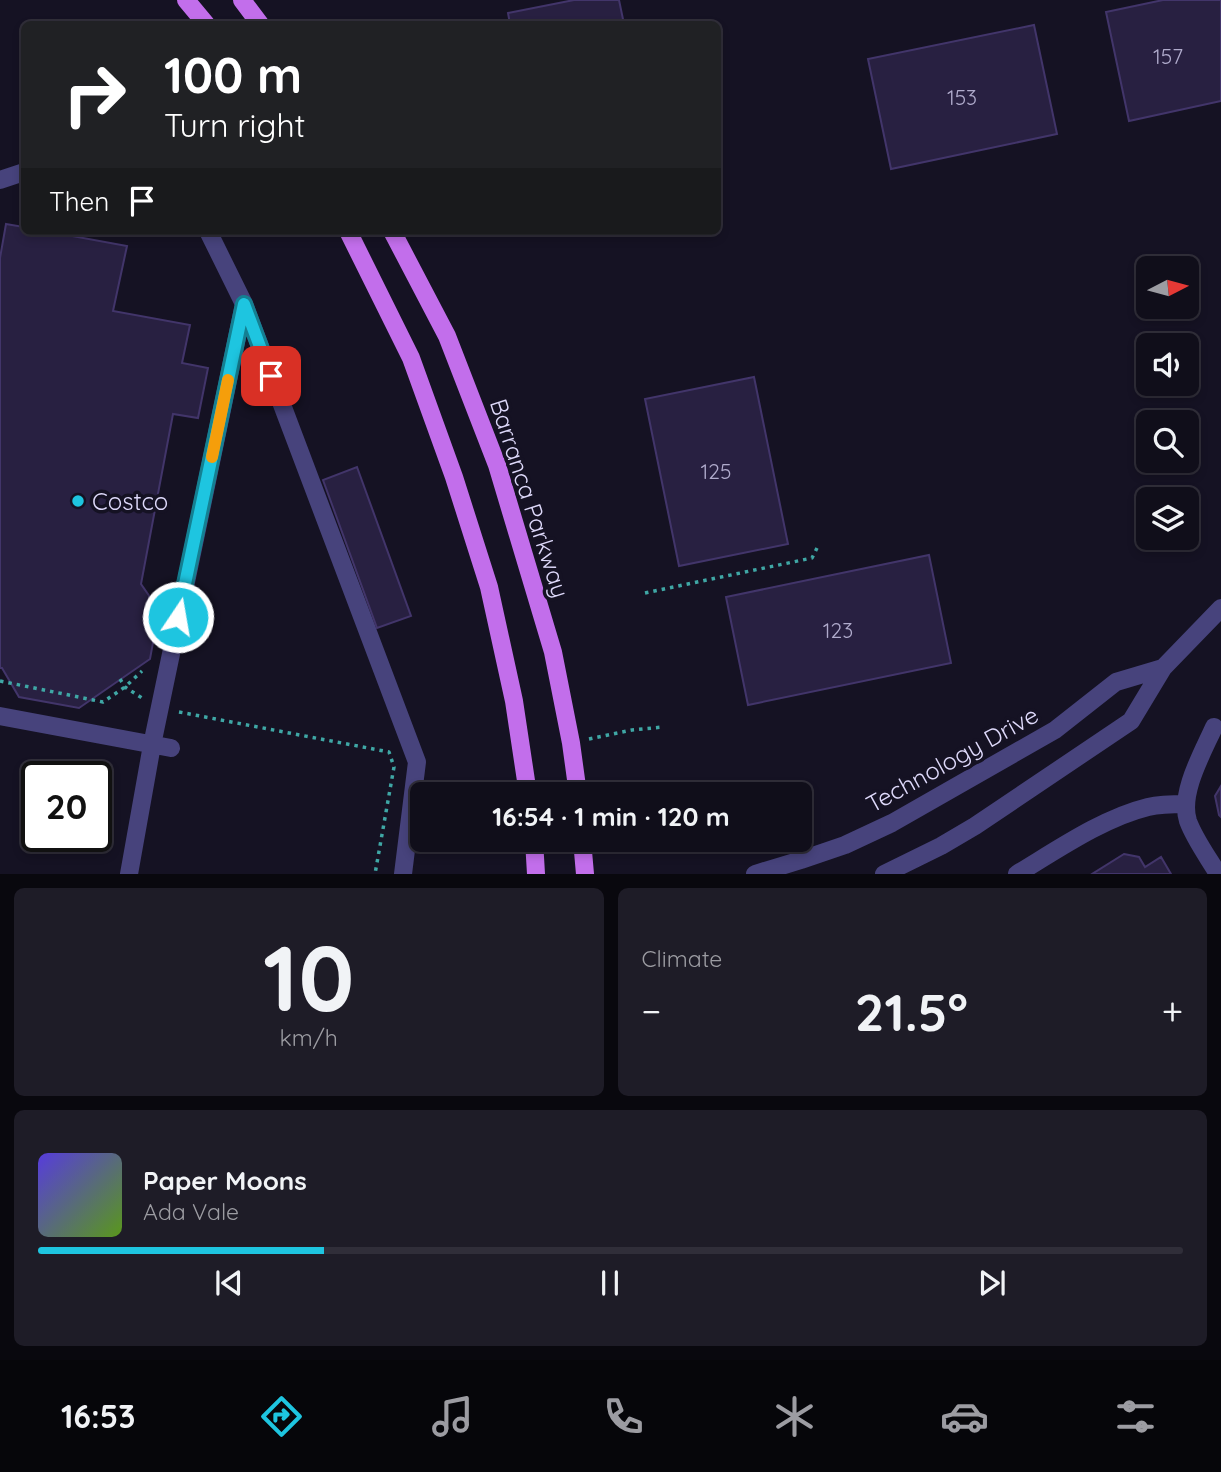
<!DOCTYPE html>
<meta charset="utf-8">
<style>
:root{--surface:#100e1a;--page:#1e1c27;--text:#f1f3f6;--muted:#9c9ca2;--line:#302e39;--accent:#1ec5e0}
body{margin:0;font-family:Quicksand,sans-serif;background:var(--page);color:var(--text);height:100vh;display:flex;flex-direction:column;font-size:26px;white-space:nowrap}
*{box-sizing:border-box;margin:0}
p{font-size:23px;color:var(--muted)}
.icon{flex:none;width:38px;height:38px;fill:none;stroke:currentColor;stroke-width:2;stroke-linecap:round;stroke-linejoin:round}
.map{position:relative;height:874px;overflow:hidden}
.sheet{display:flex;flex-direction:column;gap:14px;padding:14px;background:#09080e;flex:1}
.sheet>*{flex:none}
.top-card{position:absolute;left:21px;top:21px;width:700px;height:214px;border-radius:10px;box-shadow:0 4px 10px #0003,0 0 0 2px var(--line);background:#202124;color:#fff;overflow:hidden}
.needle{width:46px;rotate:84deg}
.fabs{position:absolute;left:1136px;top:256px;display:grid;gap:14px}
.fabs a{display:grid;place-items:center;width:63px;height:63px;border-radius:10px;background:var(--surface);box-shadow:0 4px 10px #0003,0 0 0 2px var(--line);font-size:35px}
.speed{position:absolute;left:21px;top:761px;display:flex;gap:14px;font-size:35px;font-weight:700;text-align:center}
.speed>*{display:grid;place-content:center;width:91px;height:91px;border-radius:50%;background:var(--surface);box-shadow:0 4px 10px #0003,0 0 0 2px var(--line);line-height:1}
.speed .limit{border:4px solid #111;border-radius:10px;background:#fff;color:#111}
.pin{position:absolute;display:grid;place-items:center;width:60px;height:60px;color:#fff;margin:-30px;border-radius:14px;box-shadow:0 4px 10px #0006}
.me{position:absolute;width:77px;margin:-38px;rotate:12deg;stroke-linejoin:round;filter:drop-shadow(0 0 5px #0008)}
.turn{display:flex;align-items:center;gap:24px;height:147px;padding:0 28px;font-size:32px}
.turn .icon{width:91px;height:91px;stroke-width:2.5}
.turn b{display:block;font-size:49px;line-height:60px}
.then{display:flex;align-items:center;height:66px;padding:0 28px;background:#0003;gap:14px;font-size:26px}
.big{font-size:52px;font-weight:700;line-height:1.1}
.sheet .tile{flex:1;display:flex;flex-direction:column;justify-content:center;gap:10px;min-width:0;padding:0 24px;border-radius:10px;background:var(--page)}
.sheet .dial{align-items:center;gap:0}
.dial b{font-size:91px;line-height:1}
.song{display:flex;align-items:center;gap:21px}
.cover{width:84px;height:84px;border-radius:10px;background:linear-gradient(135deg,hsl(250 70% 55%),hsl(90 70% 35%))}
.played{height:7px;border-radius:4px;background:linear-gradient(90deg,var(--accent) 25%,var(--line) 25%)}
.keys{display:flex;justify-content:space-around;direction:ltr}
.heat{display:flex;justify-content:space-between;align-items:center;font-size:38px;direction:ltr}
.sheet .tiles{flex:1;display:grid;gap:14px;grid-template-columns:1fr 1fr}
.tile:last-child{grid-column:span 2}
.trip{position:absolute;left:410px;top:782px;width:402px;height:70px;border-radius:10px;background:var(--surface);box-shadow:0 4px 10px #0003,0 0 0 2px var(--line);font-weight:700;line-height:70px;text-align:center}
.tabs{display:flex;height:112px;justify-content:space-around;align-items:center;background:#06060a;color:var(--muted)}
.tabs .icon{width:49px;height:49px}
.tabs .selected{color:var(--accent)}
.tabs b{font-size:32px;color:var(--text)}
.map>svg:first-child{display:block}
.building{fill:#282041;stroke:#42356a;stroke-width:2}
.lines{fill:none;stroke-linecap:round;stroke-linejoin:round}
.path{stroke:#3fa7a5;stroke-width:3.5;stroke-dasharray:3.5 5;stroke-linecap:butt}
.minor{stroke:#47437c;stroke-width:18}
.major{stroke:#c26eeb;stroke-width:18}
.route-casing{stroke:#148092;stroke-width:18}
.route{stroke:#1ec5e0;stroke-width:12}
.slow{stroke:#f59e0b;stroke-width:12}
.poi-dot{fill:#1ec5e0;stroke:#151223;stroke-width:2.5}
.labels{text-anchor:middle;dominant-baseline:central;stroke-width:7;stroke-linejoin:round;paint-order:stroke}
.number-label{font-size:21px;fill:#b0abcc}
.street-label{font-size:24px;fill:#ded9fa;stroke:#151223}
.poi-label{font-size:24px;fill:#ded9fa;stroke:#151223;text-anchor:start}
</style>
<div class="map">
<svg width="1221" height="874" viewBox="0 0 1221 874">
<rect width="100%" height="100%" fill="#151223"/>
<path class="building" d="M574,0H619L624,24H510L508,13Z
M1163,0H1221V101L1129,121L1106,12Z
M1034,25L1057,134L891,169L868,59Z
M6,224L24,227V231H45L127,246L113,311L190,325L182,363L208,368L198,418L173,414L141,584L159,610L150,659L79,708L19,697L2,668H0V258Z
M754,377L788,544L679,566L645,399Z
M357,467L411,616L377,628L323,480Z
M929,555L951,663L748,705L726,597Z
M1221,786V817L1219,815L1215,796Z
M1124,854L1139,857L1145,867L1161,857L1171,874H1092Z"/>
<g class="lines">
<path class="path" d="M645,593L812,558L817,548
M120,679L125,687L142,698
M0,681L103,702L125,687L142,671
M179,712L389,752L394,767L375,874
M589,739L632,730L663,727"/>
<path class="minor" d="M0,180L24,172
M208,231L244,304L417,762L403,874
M0,716L171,748
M1214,727C1203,752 1179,793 1188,821C1195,840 1208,857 1218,874
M129,874L152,745L244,304
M755,874L801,860L845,845L892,823L1055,730L1116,682L1163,668
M884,874L941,846L975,826L1131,721L1163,668L1221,608
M1017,874C1057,850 1103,818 1148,807C1161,804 1174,804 1186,804"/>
<path class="major" d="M186,0L206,24
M242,0L260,24
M348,231L411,358L454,477L489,587L514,701L528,794
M392,231L447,336L497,465L553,652L571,743L578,794
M534,840L536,874
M582,840L585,874"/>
</g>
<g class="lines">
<g class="route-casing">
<path id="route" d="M178,617L244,304L271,376"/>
</g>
<use href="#route" class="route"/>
<path class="slow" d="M212,457L228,380"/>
</g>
<circle class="poi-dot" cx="78" cy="501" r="7"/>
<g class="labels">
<g class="number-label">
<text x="1168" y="56">157</text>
<text x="962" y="97">153</text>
<text x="716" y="471">125</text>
<text x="838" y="630">123</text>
</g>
<g class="street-label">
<text transform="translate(530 498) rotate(72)">Barranca Parkway</text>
<text transform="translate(952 759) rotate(-29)">Technology Drive</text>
</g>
<g class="poi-label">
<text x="92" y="501">Costco</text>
</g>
</g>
</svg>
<div class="fabs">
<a><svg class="needle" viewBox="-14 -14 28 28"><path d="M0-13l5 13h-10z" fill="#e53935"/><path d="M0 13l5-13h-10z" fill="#9c9ca2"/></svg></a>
<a><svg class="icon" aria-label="sound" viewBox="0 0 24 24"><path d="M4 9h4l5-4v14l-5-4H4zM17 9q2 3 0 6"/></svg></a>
<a><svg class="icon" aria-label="search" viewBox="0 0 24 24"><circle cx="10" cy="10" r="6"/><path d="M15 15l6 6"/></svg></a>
<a><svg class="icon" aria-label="layers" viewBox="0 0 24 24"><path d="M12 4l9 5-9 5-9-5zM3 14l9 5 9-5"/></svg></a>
</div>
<div class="speed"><div class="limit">20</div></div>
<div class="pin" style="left:271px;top:376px;background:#d93025"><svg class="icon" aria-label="arrive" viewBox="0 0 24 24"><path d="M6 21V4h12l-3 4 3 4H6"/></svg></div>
<svg class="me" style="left:178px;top:617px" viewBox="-20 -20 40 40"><circle r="17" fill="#1ec5e0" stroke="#fff" stroke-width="3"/><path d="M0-11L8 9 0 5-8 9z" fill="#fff"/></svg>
<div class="trip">16:54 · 1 min · 120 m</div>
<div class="top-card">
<div class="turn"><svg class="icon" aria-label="right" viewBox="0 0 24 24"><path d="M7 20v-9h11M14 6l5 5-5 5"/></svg><div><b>100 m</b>Turn right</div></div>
<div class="then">Then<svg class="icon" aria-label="arrive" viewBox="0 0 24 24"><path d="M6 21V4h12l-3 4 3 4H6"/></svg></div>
</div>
</div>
<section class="sheet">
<div class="tiles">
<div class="tile dial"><b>10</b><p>km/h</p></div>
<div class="tile"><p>Climate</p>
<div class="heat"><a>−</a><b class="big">21.5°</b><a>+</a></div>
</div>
<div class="tile">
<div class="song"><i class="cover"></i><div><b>Paper Moons</b><p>Ada Vale</p></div></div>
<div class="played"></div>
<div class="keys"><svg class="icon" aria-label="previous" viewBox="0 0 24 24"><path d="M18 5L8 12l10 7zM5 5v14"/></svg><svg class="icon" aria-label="pause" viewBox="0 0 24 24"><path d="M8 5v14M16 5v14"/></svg><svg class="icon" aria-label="next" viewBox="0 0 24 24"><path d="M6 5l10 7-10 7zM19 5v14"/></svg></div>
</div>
</div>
</section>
<nav class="tabs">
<b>16:53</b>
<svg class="icon selected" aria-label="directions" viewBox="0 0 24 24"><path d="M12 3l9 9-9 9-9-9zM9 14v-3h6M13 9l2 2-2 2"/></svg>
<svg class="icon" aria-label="music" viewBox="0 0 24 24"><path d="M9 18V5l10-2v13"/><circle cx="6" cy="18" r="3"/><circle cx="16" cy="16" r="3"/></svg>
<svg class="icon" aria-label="phone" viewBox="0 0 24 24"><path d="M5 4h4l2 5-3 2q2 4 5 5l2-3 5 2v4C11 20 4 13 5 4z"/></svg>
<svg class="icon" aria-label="climate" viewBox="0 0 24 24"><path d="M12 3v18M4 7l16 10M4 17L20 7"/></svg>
<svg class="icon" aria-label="car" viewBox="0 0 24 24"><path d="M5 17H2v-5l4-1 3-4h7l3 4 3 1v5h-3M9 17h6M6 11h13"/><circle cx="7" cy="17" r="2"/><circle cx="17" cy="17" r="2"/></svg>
<svg class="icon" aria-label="filters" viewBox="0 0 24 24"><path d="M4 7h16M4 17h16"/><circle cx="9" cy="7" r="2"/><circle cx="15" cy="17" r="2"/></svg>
</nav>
